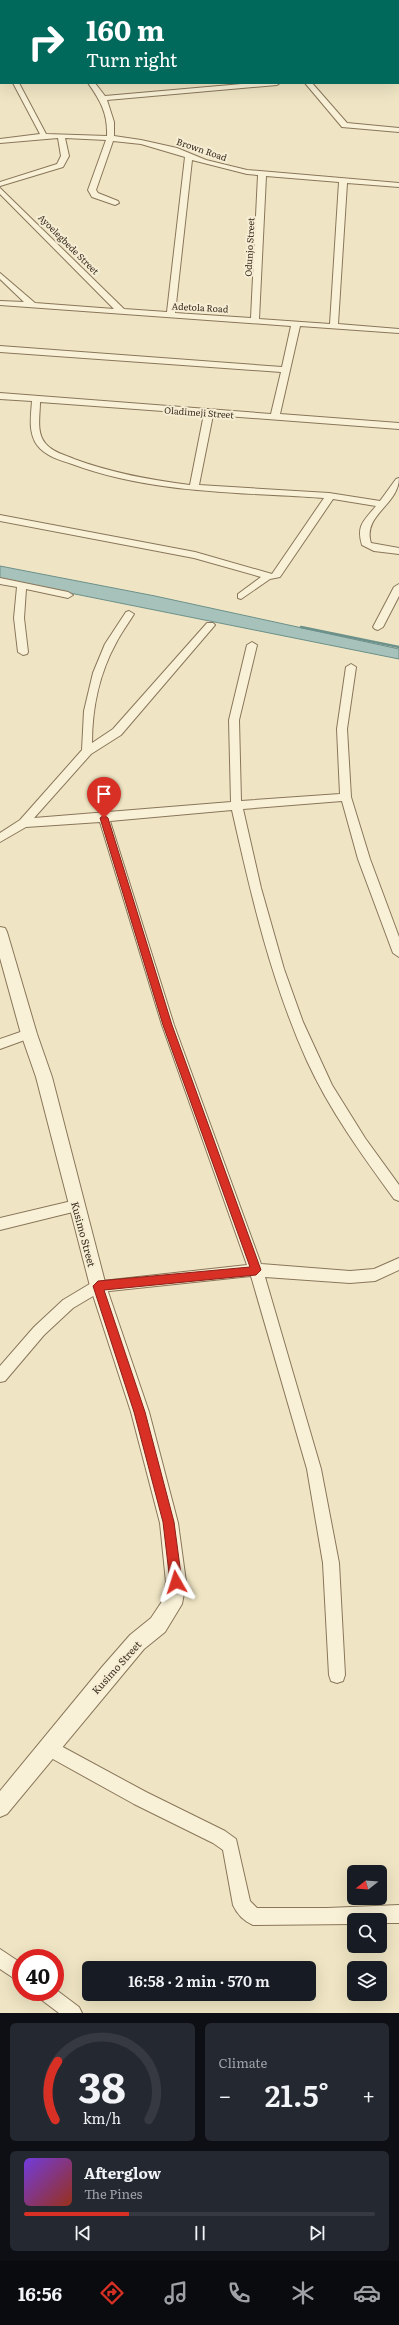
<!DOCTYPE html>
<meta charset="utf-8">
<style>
:root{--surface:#171b24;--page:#242831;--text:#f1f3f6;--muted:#9ea1a6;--line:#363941;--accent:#d93025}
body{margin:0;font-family:Literata,serif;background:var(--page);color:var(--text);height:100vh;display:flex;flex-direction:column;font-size:15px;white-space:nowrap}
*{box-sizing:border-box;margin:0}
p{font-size:13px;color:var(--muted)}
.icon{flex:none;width:22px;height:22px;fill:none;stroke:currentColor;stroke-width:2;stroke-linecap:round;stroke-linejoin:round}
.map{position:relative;height:2013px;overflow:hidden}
.details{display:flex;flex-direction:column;gap:10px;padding:10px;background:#0d0f14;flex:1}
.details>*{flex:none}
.hud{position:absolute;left:0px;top:0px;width:399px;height:84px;box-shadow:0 4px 16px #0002;background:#00695c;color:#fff;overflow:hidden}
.needle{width:26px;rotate:253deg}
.fabs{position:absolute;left:347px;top:1865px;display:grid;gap:8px}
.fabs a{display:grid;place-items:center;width:40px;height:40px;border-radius:6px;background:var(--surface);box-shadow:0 4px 16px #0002;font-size:20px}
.speed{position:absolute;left:12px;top:1949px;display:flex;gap:8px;font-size:20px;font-weight:700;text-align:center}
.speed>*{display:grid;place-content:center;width:52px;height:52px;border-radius:50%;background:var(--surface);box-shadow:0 4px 16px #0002;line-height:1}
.speed .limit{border:6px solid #d22;background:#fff;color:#111}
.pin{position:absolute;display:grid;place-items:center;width:34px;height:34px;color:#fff;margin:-41px -17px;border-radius:50% 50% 50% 0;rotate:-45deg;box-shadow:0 0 4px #0007}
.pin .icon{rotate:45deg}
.me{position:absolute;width:44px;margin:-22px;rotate:354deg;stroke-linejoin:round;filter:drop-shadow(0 0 3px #0008)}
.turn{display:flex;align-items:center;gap:14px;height:84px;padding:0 20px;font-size:18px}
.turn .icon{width:52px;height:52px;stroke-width:2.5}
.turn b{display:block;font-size:28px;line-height:34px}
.big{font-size:30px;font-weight:600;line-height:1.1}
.details .tile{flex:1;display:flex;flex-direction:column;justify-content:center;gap:6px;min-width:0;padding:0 14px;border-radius:6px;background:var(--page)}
.details .dial{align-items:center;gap:0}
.dial svg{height:104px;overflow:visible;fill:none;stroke:var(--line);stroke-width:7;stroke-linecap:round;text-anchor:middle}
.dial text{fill:var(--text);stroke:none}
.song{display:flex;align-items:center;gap:12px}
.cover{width:48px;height:48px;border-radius:6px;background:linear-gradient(135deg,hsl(260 70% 55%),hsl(10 70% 35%))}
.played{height:4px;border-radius:2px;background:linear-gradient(90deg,var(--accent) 30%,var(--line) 30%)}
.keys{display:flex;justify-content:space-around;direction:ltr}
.heat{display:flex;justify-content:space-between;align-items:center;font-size:22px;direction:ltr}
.details .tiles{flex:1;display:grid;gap:10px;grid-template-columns:1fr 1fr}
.tile:last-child{grid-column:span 2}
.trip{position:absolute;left:82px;top:1961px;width:234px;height:40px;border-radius:6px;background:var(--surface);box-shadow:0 4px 16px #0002;font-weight:600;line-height:40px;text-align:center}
.menu{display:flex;height:64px;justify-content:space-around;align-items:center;background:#090b0e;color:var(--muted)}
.menu .icon{width:28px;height:28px}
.menu .current{color:var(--accent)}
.menu b{font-size:18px;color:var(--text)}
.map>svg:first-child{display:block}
.water{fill:#a6c2bb;stroke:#6c908a}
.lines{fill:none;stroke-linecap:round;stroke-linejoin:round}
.stream{stroke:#6c908a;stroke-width:2.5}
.minor-casing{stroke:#89765a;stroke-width:2}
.tertiary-casing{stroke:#89765a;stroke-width:2}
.minor{fill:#f9f1d7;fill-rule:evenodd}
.tertiary{fill:#f9f1d7;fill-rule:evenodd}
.route{fill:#d93025;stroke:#8d1f18}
.labels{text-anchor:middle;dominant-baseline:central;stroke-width:4;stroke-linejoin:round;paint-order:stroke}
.far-street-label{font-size:9px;fill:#392d1e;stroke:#f6eed4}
.street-label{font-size:10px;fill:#392d1e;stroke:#f6eed4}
</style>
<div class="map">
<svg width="399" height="2013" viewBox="0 0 399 2013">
<rect width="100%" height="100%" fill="#efe5c4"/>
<path class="water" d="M0,566L155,596L399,649V659L0,579Z"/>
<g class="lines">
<path class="stream" d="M301,627L399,647"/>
<g class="minor-casing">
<path id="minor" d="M34,0H40V1H34Z
M46,0H56V1H46Z
M236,0H248L236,1Z
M398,20H399V24H398Z
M0,52H1V58H0Z
M398,70H399V74H398Z
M13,83H19L46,134L107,136C108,113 100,100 88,83H95L105,96L253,83H280L277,85L107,100L114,122V136L141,140L177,148L206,160L247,170L399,183V187L347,183L338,324L399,329V333L300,326L280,414L399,423V429L213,415L199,485L329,493L380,501L396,479L399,478C399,505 362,515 371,543L399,548V554L374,551L362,545C356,525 364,521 376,506L333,499L280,577L270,579L241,599L238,598V594L261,577L194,558L0,521V515L195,552L272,574L324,498C239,492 153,494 72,464C60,460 45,456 37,445C28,432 31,416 32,401L0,399V393L271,414L281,372L0,352V346L282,367L291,326L0,305V301L24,302L0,279V273L35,303L114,309L0,194V188L124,309L167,312L185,157L141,144L113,141L96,190L98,193L118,201L119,203L115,205L92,197L88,190L106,140L65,138L69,156L63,167L0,186V182L57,164L61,156L58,138L0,143V139L40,134ZM192,160L247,174L258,175L251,318L175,313ZM266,176L339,182L330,324L259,319ZM40,402L204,414L190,485C150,480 112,473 74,459C65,455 52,452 45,443C36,432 40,415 40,402Z
M305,83H312L347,123L399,128V132L342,127Z
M0,578L68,592L73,595L68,598L26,589L24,618L28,652L27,654L23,655L18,652L14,618L17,587L0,584Z
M399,584V596L383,627L378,630L375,629L373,627L394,587Z
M129,611L134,614C128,624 121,633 116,643C99,674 92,709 92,743L113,729L207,623H213L215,625L121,735L91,754L34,818L231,802L229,720L247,645L252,642L257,645L239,720L241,801L340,794L337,729L346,667L351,664L356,667L347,729L351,797L370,859L399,937V957L393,953L358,859L342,801L243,809L261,888L284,969L303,1022L332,1085L365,1138L399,1185V1201L394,1199C362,1155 330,1111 307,1061C271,981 251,895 232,810L110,821L174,1025L261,1264L350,1271L374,1269L399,1258V1270L375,1281L350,1283L265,1277L321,1469L339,1563L345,1675L343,1681L337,1683L331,1681L329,1675L323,1563L307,1469L251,1276L100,1292L73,1308L44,1335L5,1381L0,1382V1366L34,1327L63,1300L93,1282L247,1265L162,1025L100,822L26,827L0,842V833L20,820L82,750L84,711L93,673L105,644L126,612Z
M29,1029L33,1031L35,1034L33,1037L0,1049V1039Z
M76,1200L81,1202L83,1206L81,1210L0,1230V1218Z
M48,1739L146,1792L225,1831L236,1839L250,1901L257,1908H327L399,1905V1923H380V1920H354V1924L253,1925C244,1921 237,1914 233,1905L223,1850L213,1843L134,1804L42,1753L40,1747L42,1741Z
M0,1949L21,1963V1983L0,1969Z
M55,1989L79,2007L82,2013H59L39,1998L36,1992H55Z"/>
</g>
<g class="tertiary-casing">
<path id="tertiary" d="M0,927L5,928L7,932L37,1034L52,1077L106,1286L149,1412L178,1523L186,1582L182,1604L165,1632L144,1649L7,1814L0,1817V1791L102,1667L130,1635L151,1618L163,1600L166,1582L160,1523L131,1412L90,1286L36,1077L21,1034L0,958Z"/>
</g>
<use href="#minor" class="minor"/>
<use href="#tertiary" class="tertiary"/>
</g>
<path class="route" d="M104,815L108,818L172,1025L261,1270L256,1275L104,1290L145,1412L174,1522L182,1582L180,1586L176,1588L172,1586L170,1582L163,1522L134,1412L93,1286L98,1281L250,1267L163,1025L100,818Z"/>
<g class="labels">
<g class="far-street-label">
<text transform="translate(202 149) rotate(19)">Brown Road</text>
<text transform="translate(69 244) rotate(45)">Ayoelegbede Street</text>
<text transform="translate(249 247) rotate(-87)">Odunjo Street</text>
<text transform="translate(200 307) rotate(3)">Adetola Road</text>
<text transform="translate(199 412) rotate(4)">Oladimeji Street</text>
</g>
<g class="street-label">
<text transform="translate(84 1234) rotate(75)">Kusimo Street</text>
<text transform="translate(116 1667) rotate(-48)">Kusimo Street</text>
</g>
</g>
</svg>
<div class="fabs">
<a><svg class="needle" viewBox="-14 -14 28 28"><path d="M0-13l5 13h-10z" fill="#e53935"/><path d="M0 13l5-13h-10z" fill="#9ea1a6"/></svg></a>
<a><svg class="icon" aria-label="search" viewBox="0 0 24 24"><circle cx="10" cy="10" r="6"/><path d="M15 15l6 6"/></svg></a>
<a><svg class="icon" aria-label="layers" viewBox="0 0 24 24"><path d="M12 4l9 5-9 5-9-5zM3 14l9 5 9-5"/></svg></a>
</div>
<div class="speed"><div class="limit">40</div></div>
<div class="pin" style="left:104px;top:818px;background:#d93025"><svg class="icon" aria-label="arrive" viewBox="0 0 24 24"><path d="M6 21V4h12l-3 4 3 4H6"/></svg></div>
<svg class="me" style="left:176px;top:1582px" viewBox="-20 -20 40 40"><path d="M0-17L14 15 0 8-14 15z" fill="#d93025" stroke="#fff" stroke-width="4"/></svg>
<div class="trip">16:58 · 2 min · 570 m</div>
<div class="hud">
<div class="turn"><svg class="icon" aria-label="right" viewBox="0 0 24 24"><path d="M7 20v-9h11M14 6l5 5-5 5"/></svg><div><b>160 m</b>Turn right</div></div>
</div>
</div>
<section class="details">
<div class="tiles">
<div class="tile dial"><svg viewBox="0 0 100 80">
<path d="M14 69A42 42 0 1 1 86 69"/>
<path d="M14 69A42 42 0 0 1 16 24" stroke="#d93025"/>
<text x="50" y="56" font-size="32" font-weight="700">38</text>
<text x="50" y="72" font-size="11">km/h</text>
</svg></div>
<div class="tile"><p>Climate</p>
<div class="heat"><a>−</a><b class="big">21.5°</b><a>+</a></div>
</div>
<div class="tile">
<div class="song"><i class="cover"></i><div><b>Afterglow</b><p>The Pines</p></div></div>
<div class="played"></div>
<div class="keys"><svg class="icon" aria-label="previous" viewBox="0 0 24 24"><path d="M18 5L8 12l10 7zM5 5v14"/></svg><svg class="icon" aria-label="pause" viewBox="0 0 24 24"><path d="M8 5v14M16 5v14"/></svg><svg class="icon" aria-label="next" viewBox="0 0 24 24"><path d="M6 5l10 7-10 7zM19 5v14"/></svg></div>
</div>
</div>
</section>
<nav class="menu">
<b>16:56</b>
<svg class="icon current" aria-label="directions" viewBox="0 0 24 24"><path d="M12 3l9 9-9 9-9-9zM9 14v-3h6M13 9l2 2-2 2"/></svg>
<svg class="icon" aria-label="music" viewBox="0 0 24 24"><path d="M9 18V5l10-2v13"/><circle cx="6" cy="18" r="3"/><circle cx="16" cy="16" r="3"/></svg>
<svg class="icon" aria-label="phone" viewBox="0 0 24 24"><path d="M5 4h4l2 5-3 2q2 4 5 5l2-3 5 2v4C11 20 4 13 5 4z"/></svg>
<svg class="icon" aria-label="climate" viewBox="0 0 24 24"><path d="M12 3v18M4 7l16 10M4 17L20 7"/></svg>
<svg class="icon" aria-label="car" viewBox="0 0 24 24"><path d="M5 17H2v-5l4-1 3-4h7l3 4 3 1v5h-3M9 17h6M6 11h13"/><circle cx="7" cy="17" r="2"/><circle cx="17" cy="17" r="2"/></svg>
</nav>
